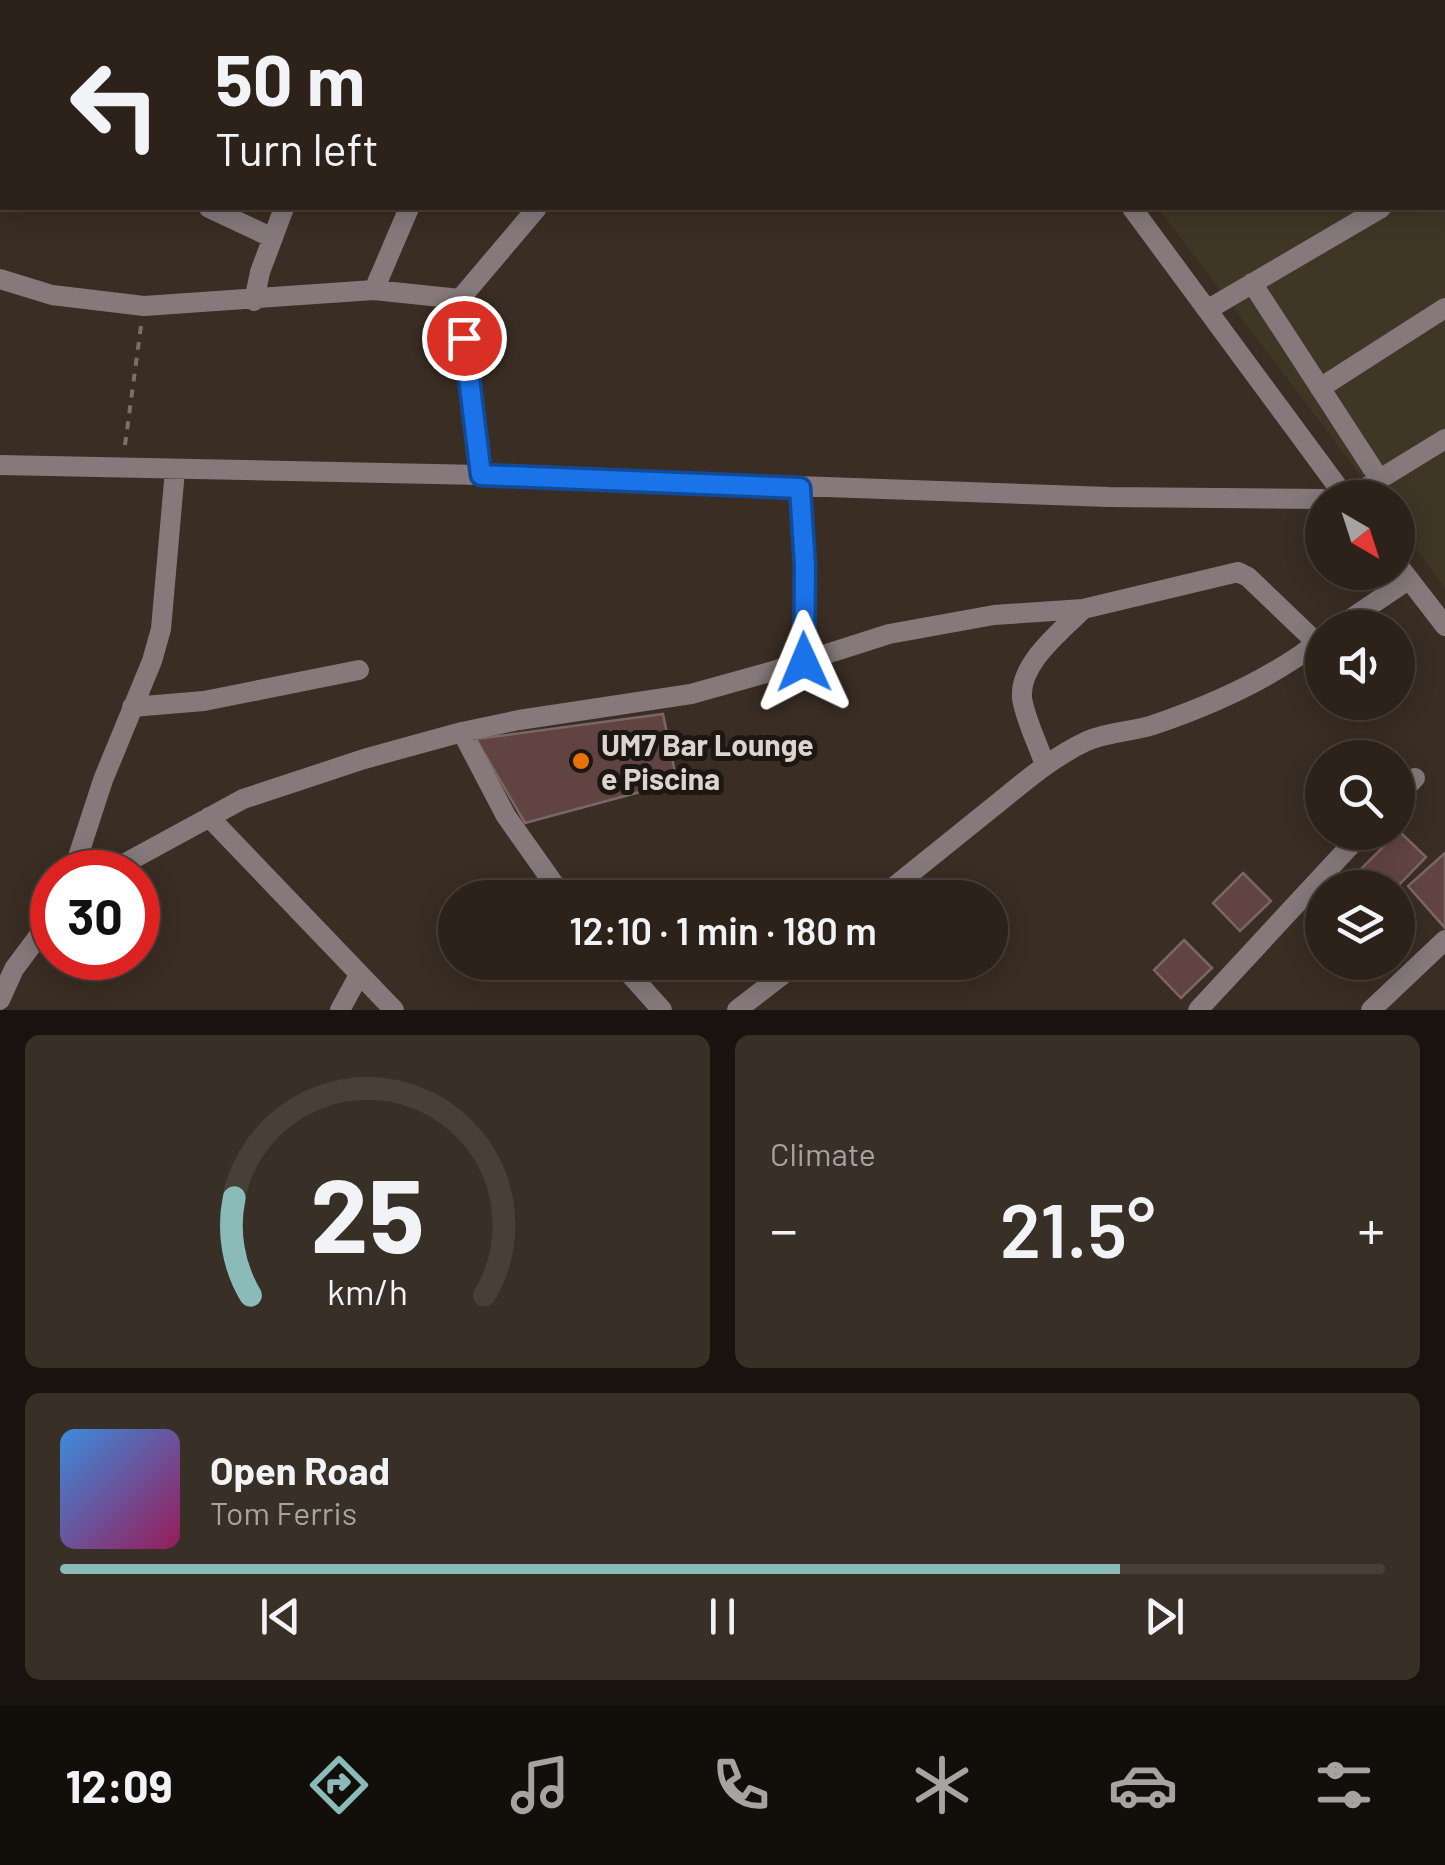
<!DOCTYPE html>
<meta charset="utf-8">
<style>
:root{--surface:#2c221a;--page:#382f27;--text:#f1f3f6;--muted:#a6a4a2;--line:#483f39;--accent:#8bbbb9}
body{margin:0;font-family:Barlow,sans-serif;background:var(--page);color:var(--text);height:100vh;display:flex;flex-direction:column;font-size:38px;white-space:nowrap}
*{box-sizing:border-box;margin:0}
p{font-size:32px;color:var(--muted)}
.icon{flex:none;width:55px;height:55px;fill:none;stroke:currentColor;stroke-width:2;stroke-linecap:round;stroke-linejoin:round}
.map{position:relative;height:1010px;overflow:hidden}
.side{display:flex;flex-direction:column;gap:25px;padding:25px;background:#18130e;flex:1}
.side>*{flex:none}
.hud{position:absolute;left:0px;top:0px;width:1445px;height:210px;box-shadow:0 5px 25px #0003,0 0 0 2px var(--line);background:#2c221a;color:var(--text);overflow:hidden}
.needle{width:65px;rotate:141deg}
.fabs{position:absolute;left:1305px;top:480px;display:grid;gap:20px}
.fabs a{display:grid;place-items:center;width:110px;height:110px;border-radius:50%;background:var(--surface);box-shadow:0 5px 25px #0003,0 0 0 2px var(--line);font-size:50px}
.speed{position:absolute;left:30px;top:850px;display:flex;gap:20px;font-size:50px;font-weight:700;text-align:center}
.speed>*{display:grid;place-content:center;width:130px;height:130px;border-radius:50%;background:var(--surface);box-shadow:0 5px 25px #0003,0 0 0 2px var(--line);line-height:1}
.speed .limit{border:15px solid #d22;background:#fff;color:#111}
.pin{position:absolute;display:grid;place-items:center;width:85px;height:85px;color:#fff;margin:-42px;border:5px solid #fff;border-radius:50%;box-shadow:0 2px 10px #0007}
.me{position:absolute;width:110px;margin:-55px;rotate:359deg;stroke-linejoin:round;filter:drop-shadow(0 0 8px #0008)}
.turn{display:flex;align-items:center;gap:35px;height:210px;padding:0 50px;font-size:45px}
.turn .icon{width:130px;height:130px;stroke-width:2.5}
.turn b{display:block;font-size:70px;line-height:85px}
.big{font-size:75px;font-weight:600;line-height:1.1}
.side .card{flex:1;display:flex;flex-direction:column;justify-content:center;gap:15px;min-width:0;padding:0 35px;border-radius:15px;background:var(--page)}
.side .dial{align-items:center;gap:0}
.dial svg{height:260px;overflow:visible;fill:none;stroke:var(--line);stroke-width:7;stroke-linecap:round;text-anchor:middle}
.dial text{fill:var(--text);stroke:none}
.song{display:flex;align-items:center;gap:30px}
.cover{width:120px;height:120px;border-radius:15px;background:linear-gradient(135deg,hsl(210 70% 55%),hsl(330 70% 35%))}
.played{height:10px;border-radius:5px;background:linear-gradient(90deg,var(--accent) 80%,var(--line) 80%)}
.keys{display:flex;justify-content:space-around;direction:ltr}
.heat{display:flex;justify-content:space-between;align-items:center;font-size:55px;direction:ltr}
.side .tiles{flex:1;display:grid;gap:25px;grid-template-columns:1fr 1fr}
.card:last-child{grid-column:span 2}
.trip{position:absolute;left:438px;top:880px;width:570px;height:100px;border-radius:50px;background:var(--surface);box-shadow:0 5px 25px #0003,0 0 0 2px var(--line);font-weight:600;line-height:100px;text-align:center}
.dock{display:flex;height:160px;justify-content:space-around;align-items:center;background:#120e0a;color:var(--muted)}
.dock .icon{width:70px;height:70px}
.dock .current{color:var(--accent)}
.dock b{font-size:45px;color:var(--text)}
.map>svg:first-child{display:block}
.commercial{fill:#403626}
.building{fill:#614442;stroke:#7a6665;stroke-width:2.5}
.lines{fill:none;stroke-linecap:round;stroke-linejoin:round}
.path{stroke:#7b7068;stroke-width:4;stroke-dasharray:8 8;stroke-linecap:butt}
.street{stroke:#87797b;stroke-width:20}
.route-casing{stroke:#114b97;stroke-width:25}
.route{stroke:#1a73e8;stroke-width:18}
.food-dot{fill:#e8710a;stroke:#1c1712;stroke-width:4}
.labels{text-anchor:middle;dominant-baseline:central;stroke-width:10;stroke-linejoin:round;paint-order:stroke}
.poi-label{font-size:30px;font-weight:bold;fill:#ddd4ce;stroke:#1c1712;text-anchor:start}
</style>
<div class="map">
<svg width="1445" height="1010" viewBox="0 0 1445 1010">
<rect width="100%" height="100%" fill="#3a2d23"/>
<path class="commercial" d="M1443,147L1445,150V588L1398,525V498L1377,497L1158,208H1442Z"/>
<path class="building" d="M663,714L677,782L525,823L476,739Z
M1399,831L1426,857L1396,888H1352L1347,883Z
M1445,853V928L1408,886Z
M1243,873L1271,901L1240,931L1213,903Z
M1184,940L1212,968L1181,998L1154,970Z"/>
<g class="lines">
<path class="path" d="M125,445L141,326"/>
<path class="street" d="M54,0L59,2
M309,0L314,2
M981,0L983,2
M1326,0L1328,2
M732,2L734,0
M1406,2L1410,0
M0,115L2,116
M1442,193L1445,196
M209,208L273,238
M1132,208L1346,498
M0,279L52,295L144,306L374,290L460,299L537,208
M1252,283L1378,477
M374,290L409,208
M460,299L481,475
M254,301L260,272L284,208
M1207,310L1381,208
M1320,388L1445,308
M0,465L481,475L1109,497L1322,499
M799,489L805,565L804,662
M1349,498L1445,439
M1398,565L1445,626
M1337,628L1408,580
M132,707L204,701L359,670
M462,732L506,816L564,898
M1045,765C1038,744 1025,719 1022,698C1019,663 1062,631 1083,609
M1398,796L1415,778
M209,817L394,1010
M73,872L103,780L152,661L161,629L175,470
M109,872L243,799L364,759L462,732L519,720L691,694L770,672L889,634L994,615L1083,609L1238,572L1248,577L1317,643
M880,898C918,867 956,837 993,807C1023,783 1052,757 1087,741C1108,732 1131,732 1153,725C1212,705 1274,677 1322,639
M619,962L662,1010
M0,1000L14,969L52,918
M340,1010L359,975
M737,1010L799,962
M1198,1010L1363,832
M1371,1010L1445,940"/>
</g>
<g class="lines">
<g class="route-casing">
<path id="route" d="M464,338L481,475L800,488L805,566L804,662"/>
</g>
<use href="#route" class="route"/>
</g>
<circle class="food-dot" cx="581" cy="761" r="10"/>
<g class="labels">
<g class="poi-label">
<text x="601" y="744">UM7 Bar Lounge<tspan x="601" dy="34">e Piscina</tspan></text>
</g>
</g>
</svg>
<div class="fabs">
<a><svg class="needle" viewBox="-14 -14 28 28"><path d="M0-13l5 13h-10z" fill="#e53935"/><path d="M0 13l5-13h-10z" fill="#a6a4a2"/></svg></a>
<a><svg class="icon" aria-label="sound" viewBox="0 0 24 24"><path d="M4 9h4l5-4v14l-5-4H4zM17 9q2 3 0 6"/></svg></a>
<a><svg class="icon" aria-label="search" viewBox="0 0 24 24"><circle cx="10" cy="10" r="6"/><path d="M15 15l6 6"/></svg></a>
<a><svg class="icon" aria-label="layers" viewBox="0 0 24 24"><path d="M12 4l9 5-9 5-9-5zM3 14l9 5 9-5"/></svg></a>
</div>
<div class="speed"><div class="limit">30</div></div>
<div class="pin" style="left:464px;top:338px;background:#d93025"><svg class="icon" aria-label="arrive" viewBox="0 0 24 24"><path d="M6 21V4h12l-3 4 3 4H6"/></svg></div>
<svg class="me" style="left:804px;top:662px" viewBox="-20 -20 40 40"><path d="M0-17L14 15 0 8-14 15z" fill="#1a73e8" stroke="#fff" stroke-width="4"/></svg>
<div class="trip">12:10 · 1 min · 180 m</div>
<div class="hud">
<div class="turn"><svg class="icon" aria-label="left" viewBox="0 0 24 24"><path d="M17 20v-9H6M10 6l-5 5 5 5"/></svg><div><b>50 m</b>Turn left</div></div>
</div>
</div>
<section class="side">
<div class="tiles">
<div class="card dial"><svg viewBox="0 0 100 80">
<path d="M14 69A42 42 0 1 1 86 69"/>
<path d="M14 69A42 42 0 0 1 9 39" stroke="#8bbbb9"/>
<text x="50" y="56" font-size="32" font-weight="700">25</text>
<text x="50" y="72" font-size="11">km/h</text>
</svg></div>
<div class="card"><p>Climate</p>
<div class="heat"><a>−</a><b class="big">21.5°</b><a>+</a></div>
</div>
<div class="card">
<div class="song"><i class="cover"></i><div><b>Open Road</b><p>Tom Ferris</p></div></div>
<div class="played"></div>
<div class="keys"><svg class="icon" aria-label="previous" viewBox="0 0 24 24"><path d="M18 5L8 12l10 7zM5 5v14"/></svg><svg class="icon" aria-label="pause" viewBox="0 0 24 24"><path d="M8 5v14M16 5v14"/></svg><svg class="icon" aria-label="next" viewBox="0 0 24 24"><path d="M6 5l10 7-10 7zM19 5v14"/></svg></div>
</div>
</div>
</section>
<nav class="dock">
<b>12:09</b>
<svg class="icon current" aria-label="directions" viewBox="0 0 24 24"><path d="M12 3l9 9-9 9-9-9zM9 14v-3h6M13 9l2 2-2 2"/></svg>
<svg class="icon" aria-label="music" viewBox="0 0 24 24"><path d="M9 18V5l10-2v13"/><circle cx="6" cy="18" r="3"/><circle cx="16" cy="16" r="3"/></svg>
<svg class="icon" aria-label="phone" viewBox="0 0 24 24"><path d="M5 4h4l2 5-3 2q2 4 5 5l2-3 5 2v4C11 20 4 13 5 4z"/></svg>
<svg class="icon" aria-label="climate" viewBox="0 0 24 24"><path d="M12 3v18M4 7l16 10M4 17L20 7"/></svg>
<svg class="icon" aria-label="car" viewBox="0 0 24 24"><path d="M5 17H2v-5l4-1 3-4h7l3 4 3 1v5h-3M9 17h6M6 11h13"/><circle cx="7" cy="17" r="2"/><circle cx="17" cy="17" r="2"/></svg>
<svg class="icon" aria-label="filters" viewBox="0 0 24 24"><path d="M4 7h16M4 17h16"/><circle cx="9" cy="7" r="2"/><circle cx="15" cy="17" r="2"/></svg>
</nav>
